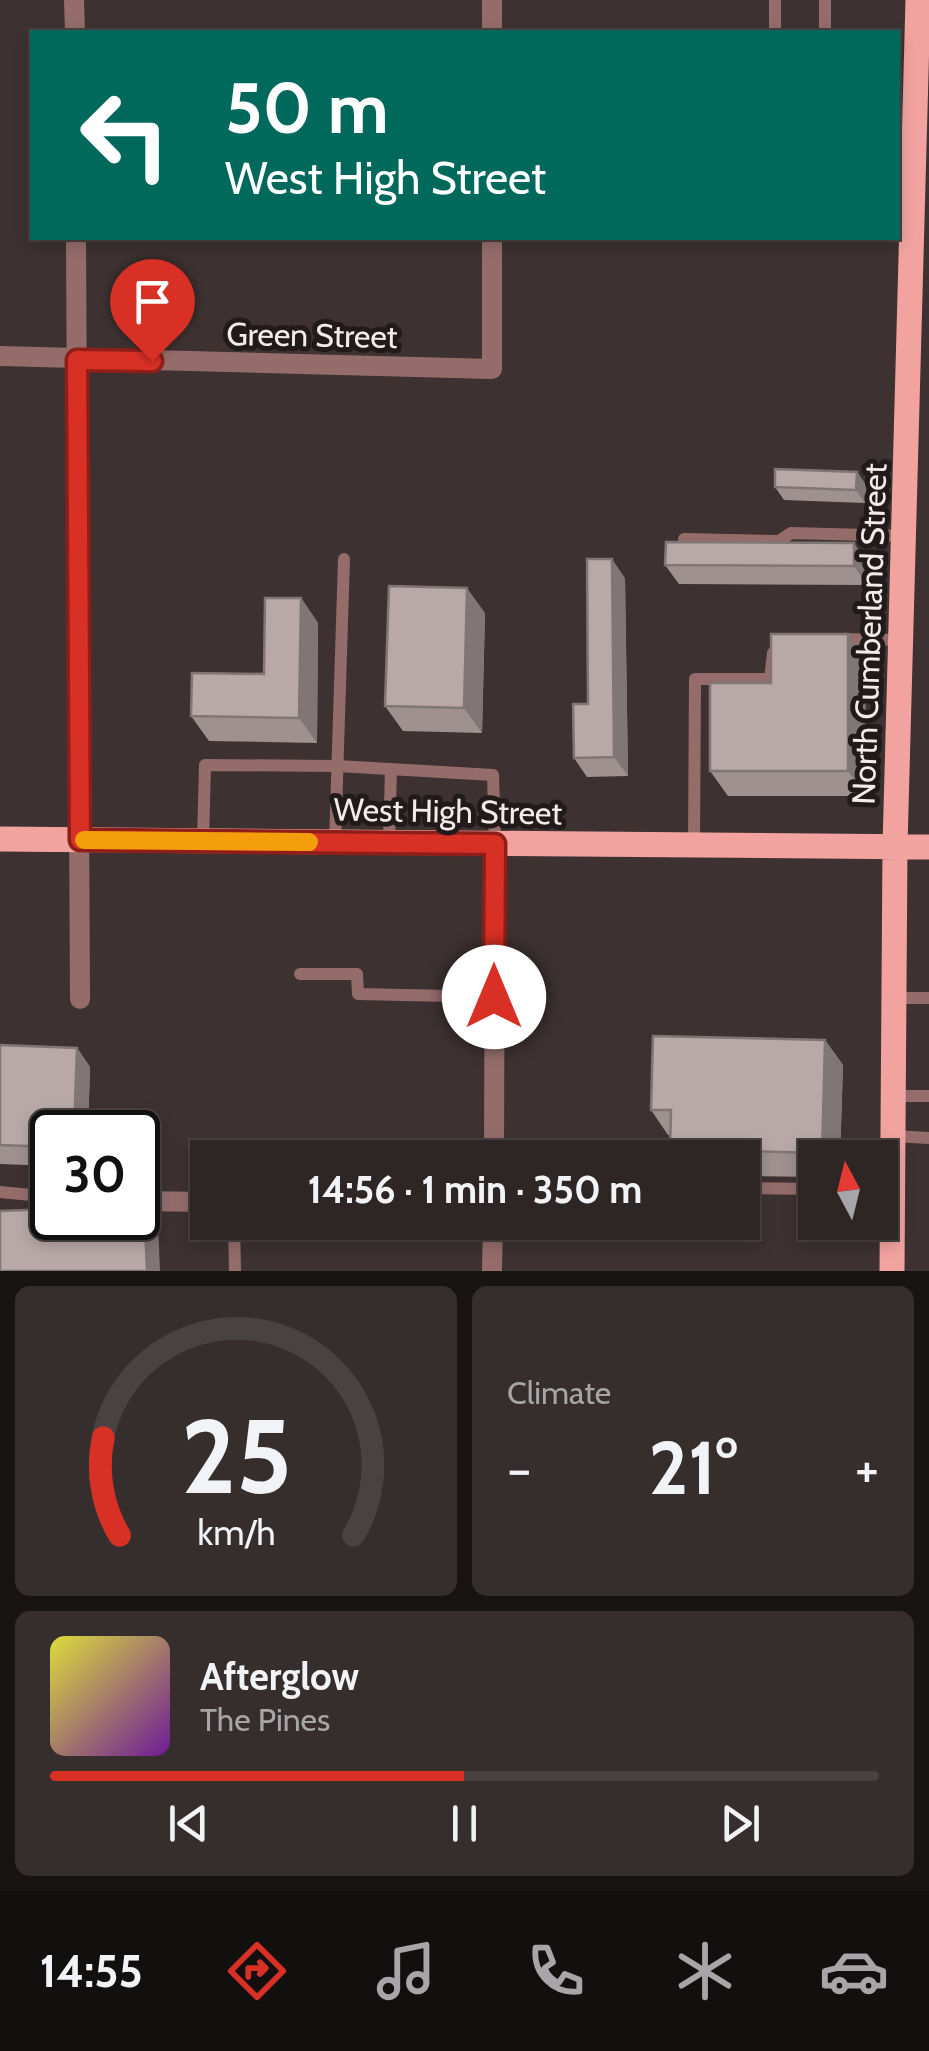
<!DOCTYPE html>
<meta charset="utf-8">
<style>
:root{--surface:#2e2525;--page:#362d2d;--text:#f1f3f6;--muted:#a7a5a7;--line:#494242;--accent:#d93025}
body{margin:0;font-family:Cabin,sans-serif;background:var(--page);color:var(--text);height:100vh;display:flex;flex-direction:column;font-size:38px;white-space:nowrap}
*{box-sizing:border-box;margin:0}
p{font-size:32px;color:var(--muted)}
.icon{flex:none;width:55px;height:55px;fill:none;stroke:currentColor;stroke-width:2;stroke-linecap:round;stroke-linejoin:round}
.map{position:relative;height:1271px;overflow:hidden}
.side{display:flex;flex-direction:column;gap:15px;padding:15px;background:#191414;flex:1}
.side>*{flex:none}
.banner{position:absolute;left:30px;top:30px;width:870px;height:210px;border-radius:0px;box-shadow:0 5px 15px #0003,0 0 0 2px var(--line);background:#00695c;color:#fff;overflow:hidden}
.needle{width:65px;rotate:353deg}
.controls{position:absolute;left:798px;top:1140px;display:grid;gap:20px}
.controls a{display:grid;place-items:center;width:100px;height:100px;border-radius:0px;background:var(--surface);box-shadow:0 5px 15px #0003,0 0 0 2px var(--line);font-size:50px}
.speed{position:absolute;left:30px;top:1110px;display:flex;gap:20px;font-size:50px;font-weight:700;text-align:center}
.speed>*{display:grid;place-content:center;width:130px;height:130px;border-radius:50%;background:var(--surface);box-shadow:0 5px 15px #0003,0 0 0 2px var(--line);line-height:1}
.speed .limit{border:5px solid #111;border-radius:15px;background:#fff;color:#111}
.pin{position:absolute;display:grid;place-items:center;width:85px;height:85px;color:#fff;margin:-102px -42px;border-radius:50% 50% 50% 0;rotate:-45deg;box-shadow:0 0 10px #0007}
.pin .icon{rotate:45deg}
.me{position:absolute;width:110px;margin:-55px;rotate:0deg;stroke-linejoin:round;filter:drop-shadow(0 0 8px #0008)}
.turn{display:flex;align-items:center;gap:35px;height:210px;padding:0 30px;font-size:45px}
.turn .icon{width:130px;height:130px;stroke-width:2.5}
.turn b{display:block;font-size:70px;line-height:85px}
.big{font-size:75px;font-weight:700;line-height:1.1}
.side .tile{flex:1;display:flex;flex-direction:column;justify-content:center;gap:15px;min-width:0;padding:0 35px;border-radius:15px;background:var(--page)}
.side .dial{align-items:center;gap:0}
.dial svg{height:260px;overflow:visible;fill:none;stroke:var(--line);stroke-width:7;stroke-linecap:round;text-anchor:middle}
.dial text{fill:var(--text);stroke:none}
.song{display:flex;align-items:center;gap:30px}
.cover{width:120px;height:120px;border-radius:15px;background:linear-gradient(135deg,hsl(60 70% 55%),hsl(280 70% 35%))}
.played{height:10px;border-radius:5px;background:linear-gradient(90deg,var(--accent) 50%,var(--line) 50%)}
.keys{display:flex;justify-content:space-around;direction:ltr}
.heat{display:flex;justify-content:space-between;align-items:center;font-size:55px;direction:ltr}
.side .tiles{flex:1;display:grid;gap:15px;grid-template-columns:1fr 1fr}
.tile:last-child{grid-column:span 2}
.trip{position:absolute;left:190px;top:1140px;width:570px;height:100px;border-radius:0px;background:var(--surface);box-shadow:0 5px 15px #0003,0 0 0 2px var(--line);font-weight:700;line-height:100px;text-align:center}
.menu{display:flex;height:160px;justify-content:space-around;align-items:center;background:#120f0f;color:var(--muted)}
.menu .icon{width:70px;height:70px}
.menu .selected{color:var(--accent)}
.menu b{font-size:45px;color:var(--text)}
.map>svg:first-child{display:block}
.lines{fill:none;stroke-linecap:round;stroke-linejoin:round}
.lane{stroke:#946d6b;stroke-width:12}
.street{stroke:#946d6b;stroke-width:20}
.primary{stroke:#f2a3a0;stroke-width:25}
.wall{fill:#9e9190}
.shaded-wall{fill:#817676}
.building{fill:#b8a9a8;stroke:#817676;stroke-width:2.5}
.route-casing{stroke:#8d1f18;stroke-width:25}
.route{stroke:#d93025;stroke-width:18}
.slow{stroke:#f59e0b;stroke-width:18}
.labels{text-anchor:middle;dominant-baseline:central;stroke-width:10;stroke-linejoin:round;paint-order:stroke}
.street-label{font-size:32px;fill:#f3ebea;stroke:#201b1a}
</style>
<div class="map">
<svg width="929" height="1271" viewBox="0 0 929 1271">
<rect width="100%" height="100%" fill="#3d3131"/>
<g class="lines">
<path class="lane" d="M775,32V0
M825,32V0
M684,539L779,541L791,533L905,536
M835,639L901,640
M203,841L205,765L338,766L493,775L495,844
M335,843L344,559
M389,843L391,769
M694,845L695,679H770L773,653
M300,974H357L358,994L494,997
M894,998H929
M893,1096H929
M893,1136L929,1138
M742,1188L815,1189
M0,1192L52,1197
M234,1222L235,1271"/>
<path class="street" d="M74,0L75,32
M492,32V0
M76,238L80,999
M0,356L492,369V238
M494,1158L495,844
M138,1201L208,1202
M492,1271L493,1222"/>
<path class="primary" d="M0,839L929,847
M892,1271L895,846L918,0"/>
</g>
<path class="wall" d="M857,472L866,485L865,503L784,500L775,487Z
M867,562V585L679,584L665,565Z
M625,578L628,776L587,777L574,758Z
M301,598L318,623L317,743L209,741L191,716L264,674Z
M485,613L482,733L403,731L385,706Z
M865,659L866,796H728L710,771L771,683Z
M825,1040L843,1065L840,1158H815V1177L742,1176V1158H676L670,1149L671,1135H668L651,1110Z
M0,1045L77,1048L90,1067L88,1132H52V1166L0,1164Z"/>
<path class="shaded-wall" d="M857,472L866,485L865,503L856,490Z
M854,543L867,562V585L854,566Z
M612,559L625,578L628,776L614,757Z
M467,588L485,613L482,733L464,708Z
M301,598L318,623L317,743L299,718Z
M848,634L865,659L866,796L848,771Z
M825,1040L843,1065L840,1158H825L822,1153Z
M77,1048L90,1067L88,1132H74Z
M144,1205L158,1224L160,1271H147Z"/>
<path class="building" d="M775,469L857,472L856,490L775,487Z
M666,542L854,543V566L665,565Z
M587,559H612L614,757L574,758L573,704H588Z
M389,586L467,588L464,708L385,706Z
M265,598H301L299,718L191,716L192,673L264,674Z
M771,634H848V771H710V683H771Z
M653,1036L825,1040L822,1153L670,1149L671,1110H651Z
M0,1045L77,1048L74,1132H52V1147L0,1145Z
M138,1205H144L147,1271H0V1211L52,1209V1218H138Z"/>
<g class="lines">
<g class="route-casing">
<path id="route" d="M152,361L77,360L80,840L495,844L494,997"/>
</g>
<use href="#route" class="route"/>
<path class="slow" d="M84,840L309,842"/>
</g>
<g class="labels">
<g class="street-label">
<text transform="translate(312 335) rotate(1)">Green Street</text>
<text transform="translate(869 634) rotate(-88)">North Cumberland Street</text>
<text transform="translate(448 811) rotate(1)">West High Street</text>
</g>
</g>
</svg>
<div class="controls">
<a><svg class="needle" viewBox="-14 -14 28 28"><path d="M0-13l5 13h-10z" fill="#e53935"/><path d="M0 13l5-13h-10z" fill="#a7a5a7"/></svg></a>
</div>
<div class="speed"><div class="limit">30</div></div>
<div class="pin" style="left:152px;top:361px;background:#d93025"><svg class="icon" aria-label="arrive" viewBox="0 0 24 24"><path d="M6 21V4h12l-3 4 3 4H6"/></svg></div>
<svg class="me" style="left:494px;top:997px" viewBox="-20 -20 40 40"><circle r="19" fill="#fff"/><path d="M0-13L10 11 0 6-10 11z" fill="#d93025"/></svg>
<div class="trip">14:56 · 1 min · 350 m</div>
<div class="banner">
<div class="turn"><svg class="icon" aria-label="left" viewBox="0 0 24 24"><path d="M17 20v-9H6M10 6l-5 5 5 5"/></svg><div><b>50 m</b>West High Street</div></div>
</div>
</div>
<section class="side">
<div class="tiles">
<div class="tile dial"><svg viewBox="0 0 100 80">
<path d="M14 69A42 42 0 1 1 86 69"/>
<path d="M14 69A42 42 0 0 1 9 39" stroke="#d93025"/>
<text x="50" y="56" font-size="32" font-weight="700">25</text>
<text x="50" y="72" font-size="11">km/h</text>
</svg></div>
<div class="tile"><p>Climate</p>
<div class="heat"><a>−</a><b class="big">21°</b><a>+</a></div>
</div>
<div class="tile">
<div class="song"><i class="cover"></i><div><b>Afterglow</b><p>The Pines</p></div></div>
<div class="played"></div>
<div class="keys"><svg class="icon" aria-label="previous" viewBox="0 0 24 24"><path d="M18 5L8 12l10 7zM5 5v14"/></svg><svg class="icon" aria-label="pause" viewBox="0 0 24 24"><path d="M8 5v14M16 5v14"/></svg><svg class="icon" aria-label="next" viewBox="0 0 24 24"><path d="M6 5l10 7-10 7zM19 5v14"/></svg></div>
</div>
</div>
</section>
<nav class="menu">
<b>14:55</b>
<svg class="icon selected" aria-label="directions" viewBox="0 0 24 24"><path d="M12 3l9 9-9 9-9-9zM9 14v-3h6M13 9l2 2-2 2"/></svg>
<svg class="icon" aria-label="music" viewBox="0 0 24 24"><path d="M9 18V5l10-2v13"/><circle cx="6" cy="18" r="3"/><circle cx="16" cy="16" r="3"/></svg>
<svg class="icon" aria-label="phone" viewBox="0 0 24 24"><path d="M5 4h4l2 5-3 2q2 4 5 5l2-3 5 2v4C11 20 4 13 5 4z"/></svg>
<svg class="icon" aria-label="climate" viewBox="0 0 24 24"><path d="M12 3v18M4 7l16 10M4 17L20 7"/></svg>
<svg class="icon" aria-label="car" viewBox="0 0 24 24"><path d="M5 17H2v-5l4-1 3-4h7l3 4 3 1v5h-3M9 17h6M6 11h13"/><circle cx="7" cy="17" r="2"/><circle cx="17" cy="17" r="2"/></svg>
</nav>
